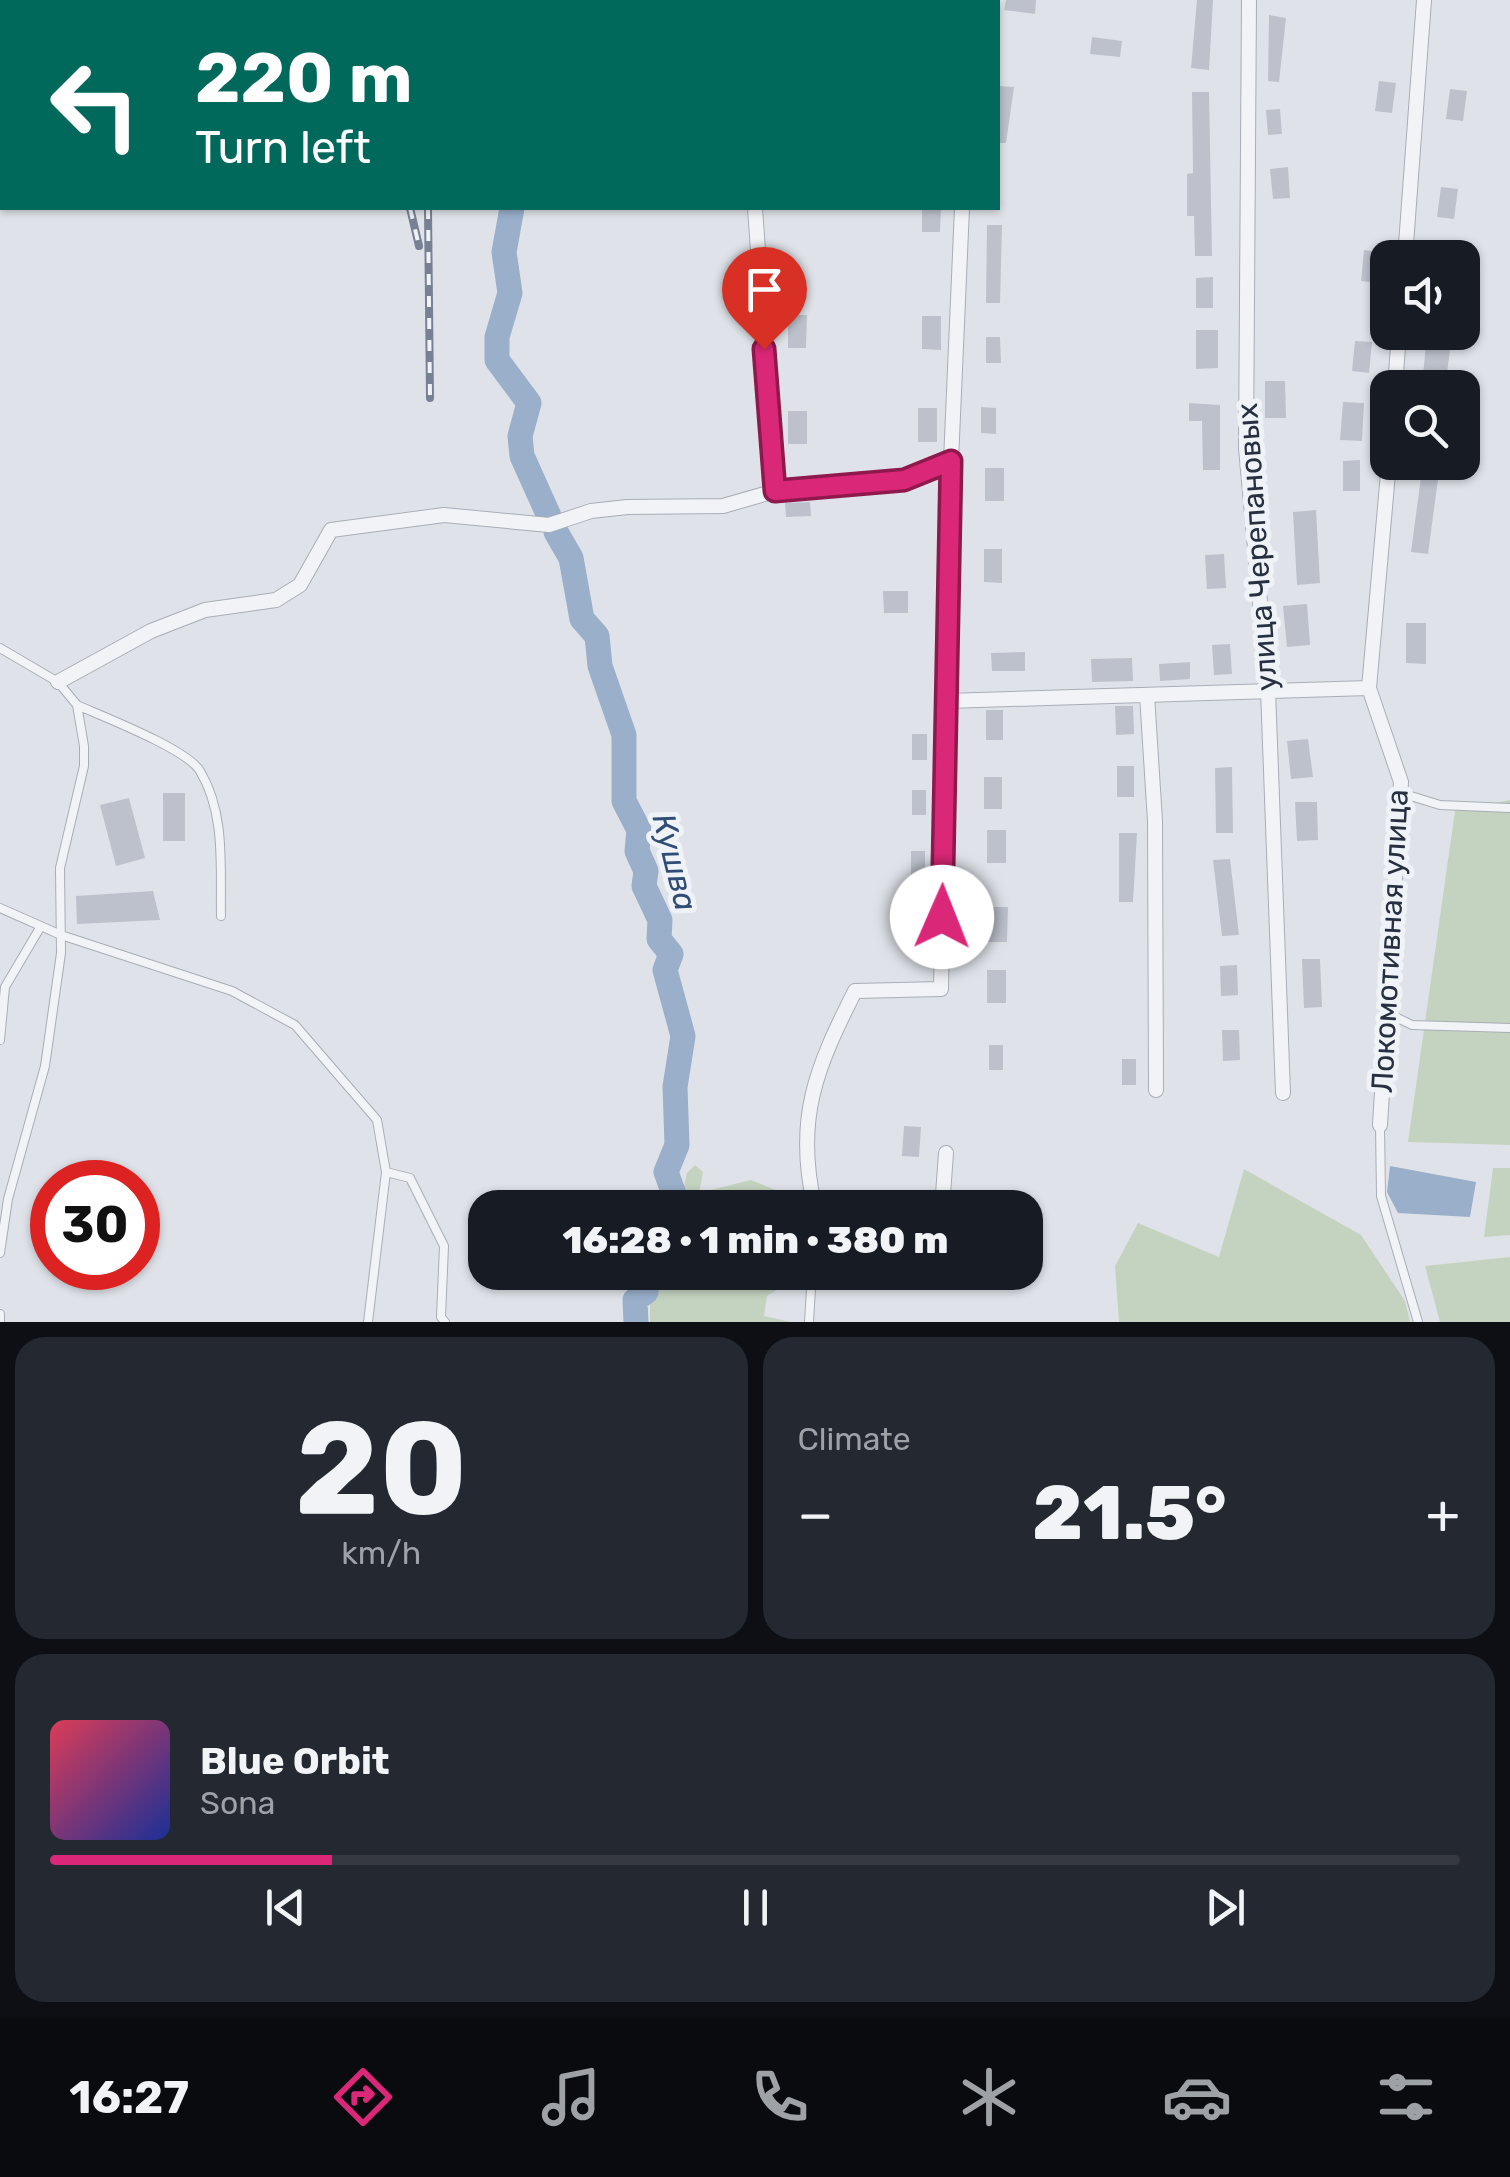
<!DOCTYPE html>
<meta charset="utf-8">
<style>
:root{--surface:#171b24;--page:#242831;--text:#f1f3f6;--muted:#9ea1a6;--line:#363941;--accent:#db2777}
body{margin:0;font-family:Rubik,sans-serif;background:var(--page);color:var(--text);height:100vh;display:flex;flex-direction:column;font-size:38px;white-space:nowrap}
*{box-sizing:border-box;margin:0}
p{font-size:32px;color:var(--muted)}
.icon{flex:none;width:55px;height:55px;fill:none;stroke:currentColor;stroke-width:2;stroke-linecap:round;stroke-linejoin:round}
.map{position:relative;height:1322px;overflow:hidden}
.sheet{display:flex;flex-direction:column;gap:15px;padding:15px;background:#0d0f14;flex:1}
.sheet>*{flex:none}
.top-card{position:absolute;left:0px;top:0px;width:1000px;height:210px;box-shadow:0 2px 8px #0004;background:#00695c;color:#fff;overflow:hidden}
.buttons{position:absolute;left:1370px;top:240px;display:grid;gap:20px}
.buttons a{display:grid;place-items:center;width:110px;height:110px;border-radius:20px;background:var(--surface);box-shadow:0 2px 8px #0004;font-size:50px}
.speed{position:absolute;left:30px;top:1160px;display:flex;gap:20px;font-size:50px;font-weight:700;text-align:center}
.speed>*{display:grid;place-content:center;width:130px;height:130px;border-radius:50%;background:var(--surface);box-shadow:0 2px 8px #0004;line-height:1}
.speed .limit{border:15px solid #d22;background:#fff;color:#111}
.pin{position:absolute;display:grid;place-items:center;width:85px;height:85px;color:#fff;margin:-102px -42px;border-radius:50% 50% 50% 0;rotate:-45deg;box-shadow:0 0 10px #0007}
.pin .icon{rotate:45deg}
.me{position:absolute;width:110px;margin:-55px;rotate:1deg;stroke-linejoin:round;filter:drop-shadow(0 0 8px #0008)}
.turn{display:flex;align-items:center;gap:35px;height:210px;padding:0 30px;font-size:45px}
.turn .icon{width:130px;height:130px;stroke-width:2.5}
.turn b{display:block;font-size:70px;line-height:85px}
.big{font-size:75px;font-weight:800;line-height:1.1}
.sheet .card{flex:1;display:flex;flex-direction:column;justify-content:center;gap:15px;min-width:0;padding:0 35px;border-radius:30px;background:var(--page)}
.sheet .dial{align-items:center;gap:0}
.dial b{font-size:130px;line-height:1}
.song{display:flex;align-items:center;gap:30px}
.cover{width:120px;height:120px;border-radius:15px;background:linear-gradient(135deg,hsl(350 70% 55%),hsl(230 70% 35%))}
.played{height:10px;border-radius:5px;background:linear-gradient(90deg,var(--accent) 20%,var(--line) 20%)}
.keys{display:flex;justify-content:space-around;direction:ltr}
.heat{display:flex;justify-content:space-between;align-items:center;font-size:55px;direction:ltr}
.sheet .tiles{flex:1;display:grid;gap:15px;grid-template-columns:1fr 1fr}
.card:last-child{grid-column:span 2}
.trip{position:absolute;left:468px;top:1190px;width:575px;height:100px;border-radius:30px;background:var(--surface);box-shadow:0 2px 8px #0004;font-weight:800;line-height:100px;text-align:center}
.tabs{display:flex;height:160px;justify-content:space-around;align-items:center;background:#090b0e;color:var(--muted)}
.tabs .icon{width:70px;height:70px}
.tabs .selected{color:var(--accent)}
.tabs b{font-size:45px;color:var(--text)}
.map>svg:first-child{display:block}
.green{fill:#c4d3c0}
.water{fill:#99afca}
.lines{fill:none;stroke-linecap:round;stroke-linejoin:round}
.river{stroke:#99afca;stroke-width:25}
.building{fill:#bcc1cc}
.service-casing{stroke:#a8adb6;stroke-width:10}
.minor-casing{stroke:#a8adb6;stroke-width:16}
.service{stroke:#f2f3f7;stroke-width:8}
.minor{stroke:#f2f3f7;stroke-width:14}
.rail-casing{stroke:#788193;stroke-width:8}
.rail{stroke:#eff2f6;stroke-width:4;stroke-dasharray:11;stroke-linecap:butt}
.route-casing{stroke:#8e194d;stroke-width:25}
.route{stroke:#db2777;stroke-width:18}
.labels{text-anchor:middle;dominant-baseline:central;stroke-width:10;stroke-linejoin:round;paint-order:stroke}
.street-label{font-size:30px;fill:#273040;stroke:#eff2f6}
.water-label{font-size:32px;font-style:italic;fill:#304d75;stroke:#eff2f6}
</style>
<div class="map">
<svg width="1510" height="1322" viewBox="0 0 1510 1322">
<rect width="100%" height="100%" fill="#dfe3e9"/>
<path class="green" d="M1510,800V1145L1408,1142L1455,811Z
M695,1165L703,1172L699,1193L751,1180L795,1198L797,1207H679L687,1173Z
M1493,1168H1510V1235L1484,1237Z
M1244,1169L1361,1235L1405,1301L1410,1322H1119L1115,1266L1138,1223L1219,1257Z
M1510,1257V1322H1440L1425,1266Z
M663,1273V1272L802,1273L767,1296L764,1316L791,1322H650V1297Z"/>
<path class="water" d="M1390,1166L1476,1182L1470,1217L1398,1213L1387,1192Z"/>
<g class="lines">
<path class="river" d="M532,2V0
M512,208L504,252L510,293L497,337V360L529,403L520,436L522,456L549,516
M556,532L571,558L582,619L597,636L600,666L624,735V801L639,830L637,851L646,871L644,886L660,920L659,939L671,954L665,970L683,1036L675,1087L677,1145L666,1172L674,1194L664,1208
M636,1322L635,1300L646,1292L647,1272"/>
</g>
<path class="building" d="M1006,0H1036L1035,14L1004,10Z
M1197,0H1213L1209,70L1191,68Z
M1269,15L1286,18L1279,82L1268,81Z
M1092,37L1122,41L1120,57L1090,54Z
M1379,81L1396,83L1392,113L1375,111Z
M998,86L1014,87L1006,143H998Z
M1450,89L1467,91L1463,121L1446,119Z
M1192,92H1209L1212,256H1195L1194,216H1187V174L1193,173Z
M1280,109L1282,134L1268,135L1266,110Z
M1288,167L1290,198L1273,199L1270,169Z
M1441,187L1458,189L1454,219L1437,217Z
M922,208H941L940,232H922Z
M987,225H1002L1000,303H986Z
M1364,250L1381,252L1378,283L1361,281Z
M1213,277V308H1196V278Z
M788,315H807L806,348H788Z
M922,316H941V350L922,349Z
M1196,330H1218V368L1196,369Z
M1427,333L1452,335L1445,388H1427L1429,377L1423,376Z
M986,337H1000L1001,363H986Z
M1355,341L1372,342L1369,373L1352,371Z
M1265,381H1285L1286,418H1265Z
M1343,402L1364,403L1362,441L1340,440Z
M1189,403L1220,405V470H1203L1202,421H1189Z
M981,407L996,408V434L981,433Z
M918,408H937V442H918Z
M788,411H807V444H788Z
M1360,460V491H1343V461Z
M1423,462H1437L1438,479L1428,554L1411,552Z
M985,468H1004V501H985Z
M810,502L811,516L786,517L785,503Z
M1316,510L1320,583L1297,585L1293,512Z
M984,549H1002V583L984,582Z
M1224,554L1226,588L1207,589L1205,555Z
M883,591H908V613H884Z
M1307,604L1310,645L1287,647L1283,606Z
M1406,623H1426V664L1406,663Z
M1230,644L1232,674L1214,675L1212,645Z
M1025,652V671H992L991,653Z
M1132,658L1133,681L1092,682L1091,659Z
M1190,662V679L1160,681L1159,664Z
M1115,706H1133L1134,734L1116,735Z
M986,710H1003V740H986Z
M912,734H927V760H912Z
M1308,739L1313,777L1291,779L1287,741Z
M1117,766H1134V797H1117Z
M1232,767L1233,833H1216L1215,768Z
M984,777H1002V809H984Z
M912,790H926V815H912Z
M163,793H185V841H163Z
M129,798L145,858L116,866L100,805Z
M1295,802H1317L1318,840L1297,841Z
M987,830H1006V863H987Z
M1119,833H1137L1133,902H1119Z
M911,851H925V876H911Z
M1230,859L1239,935L1222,936L1213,860Z
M153,891L160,920L77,924L76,896Z
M988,907H1008L1007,942H988Z
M908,921H922V946H908Z
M1302,959H1320L1322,1007L1304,1008Z
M1237,965L1238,995L1221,996L1220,966Z
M987,970H1006V1003H987Z
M1222,1030H1239L1240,1060L1223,1061Z
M989,1045H1003V1070H989Z
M1122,1059H1136V1085H1122Z
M904,1126L921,1127L919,1157L902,1156Z"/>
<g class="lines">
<g class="service-casing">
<path id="service" d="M0,648L58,682L77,705L84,746V766L60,868L61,953L45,1066L8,1199L0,1253
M77,705C104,717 187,749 200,771C226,814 220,868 221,916
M1401,793L1440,805L1510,808
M0,908L61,935L232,991L295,1025L377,1120L386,1172L368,1322
M1387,1013L1412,1025L1510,1028
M0,1040L5,987L41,926
M1380,1125L1381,1196L1418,1322
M386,1172L410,1178L444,1246L441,1317L445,1322
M0,1314V1322
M809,1322L812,1272"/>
</g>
<g class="minor-casing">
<path id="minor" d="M1249,0L1246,448L1268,690L1283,1093
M772,2V0
M972,2V0
M755,208L775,491
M1405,258L1424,0
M1395,388L1399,332
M58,682L151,631L205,610L276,600L300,585L331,530L444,515L549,525L591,511L627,507L723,506L775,491L904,480L951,461
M1147,695L1155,821L1156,1090
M947,701L1369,688
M1380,1125L1401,782L1369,688L1389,462
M815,1208C794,1120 816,1068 855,991L941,989L951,461L962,208
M942,1208L946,1153"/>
</g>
<use href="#service" class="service"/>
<use href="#minor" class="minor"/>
<g class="rail-casing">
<path id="rail" d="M228,0V2
M320,0L322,2
M339,0L340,2
M390,0L391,2
M11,2V0
M92,2L94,0
M434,2V0
M464,2V0
M0,125L2,83
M0,202L2,184
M410,208L419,246
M428,208L430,398"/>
</g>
<use href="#rail" class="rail"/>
</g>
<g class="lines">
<g class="route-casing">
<path id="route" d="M764,349L775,491L904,480L951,461L942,917"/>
</g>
<use href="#route" class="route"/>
</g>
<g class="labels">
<g class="street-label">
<text transform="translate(1257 547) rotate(-94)">улица Черепановых</text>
<text transform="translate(1390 941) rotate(-87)">Локомотивная улица</text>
</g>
<g class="water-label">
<text transform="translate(675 862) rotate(76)">Кушва</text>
</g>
</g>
</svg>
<div class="buttons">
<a><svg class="icon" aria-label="sound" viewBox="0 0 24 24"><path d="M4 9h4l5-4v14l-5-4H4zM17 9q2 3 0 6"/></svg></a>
<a><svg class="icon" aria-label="search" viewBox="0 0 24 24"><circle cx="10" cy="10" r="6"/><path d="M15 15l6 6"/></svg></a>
</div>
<div class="speed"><div class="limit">30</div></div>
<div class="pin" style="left:764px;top:349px;background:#d93025"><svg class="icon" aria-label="arrive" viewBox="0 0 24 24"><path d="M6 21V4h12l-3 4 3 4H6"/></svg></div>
<svg class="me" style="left:942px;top:917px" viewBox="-20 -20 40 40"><circle r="19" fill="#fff"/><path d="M0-13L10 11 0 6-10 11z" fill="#db2777"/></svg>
<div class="trip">16:28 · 1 min · 380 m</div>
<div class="top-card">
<div class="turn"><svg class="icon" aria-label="left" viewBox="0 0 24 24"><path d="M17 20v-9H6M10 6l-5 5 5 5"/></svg><div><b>220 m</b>Turn left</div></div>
</div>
</div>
<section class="sheet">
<div class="tiles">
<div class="card dial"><b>20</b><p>km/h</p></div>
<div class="card"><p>Climate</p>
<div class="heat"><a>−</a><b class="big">21.5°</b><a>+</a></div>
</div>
<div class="card">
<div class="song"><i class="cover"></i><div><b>Blue Orbit</b><p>Sona</p></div></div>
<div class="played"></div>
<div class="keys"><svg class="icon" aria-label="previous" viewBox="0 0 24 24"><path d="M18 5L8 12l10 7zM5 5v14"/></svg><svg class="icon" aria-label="pause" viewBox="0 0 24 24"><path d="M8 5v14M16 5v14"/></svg><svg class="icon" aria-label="next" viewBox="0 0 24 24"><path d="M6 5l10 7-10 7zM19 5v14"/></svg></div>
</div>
</div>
</section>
<nav class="tabs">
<b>16:27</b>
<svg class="icon selected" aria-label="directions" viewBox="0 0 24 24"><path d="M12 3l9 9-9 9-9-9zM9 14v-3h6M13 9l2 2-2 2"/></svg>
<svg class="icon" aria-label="music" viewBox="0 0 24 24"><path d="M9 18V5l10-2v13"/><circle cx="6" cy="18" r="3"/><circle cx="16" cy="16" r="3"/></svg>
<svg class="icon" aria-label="phone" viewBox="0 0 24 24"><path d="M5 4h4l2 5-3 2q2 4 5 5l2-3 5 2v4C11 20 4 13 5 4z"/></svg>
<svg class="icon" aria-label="climate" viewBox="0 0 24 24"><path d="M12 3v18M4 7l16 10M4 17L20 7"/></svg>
<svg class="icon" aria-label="car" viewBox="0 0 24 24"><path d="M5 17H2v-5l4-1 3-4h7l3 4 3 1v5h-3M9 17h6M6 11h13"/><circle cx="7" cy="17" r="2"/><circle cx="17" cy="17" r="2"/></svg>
<svg class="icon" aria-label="filters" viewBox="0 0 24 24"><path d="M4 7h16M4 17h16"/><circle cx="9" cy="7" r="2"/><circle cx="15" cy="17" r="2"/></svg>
</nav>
